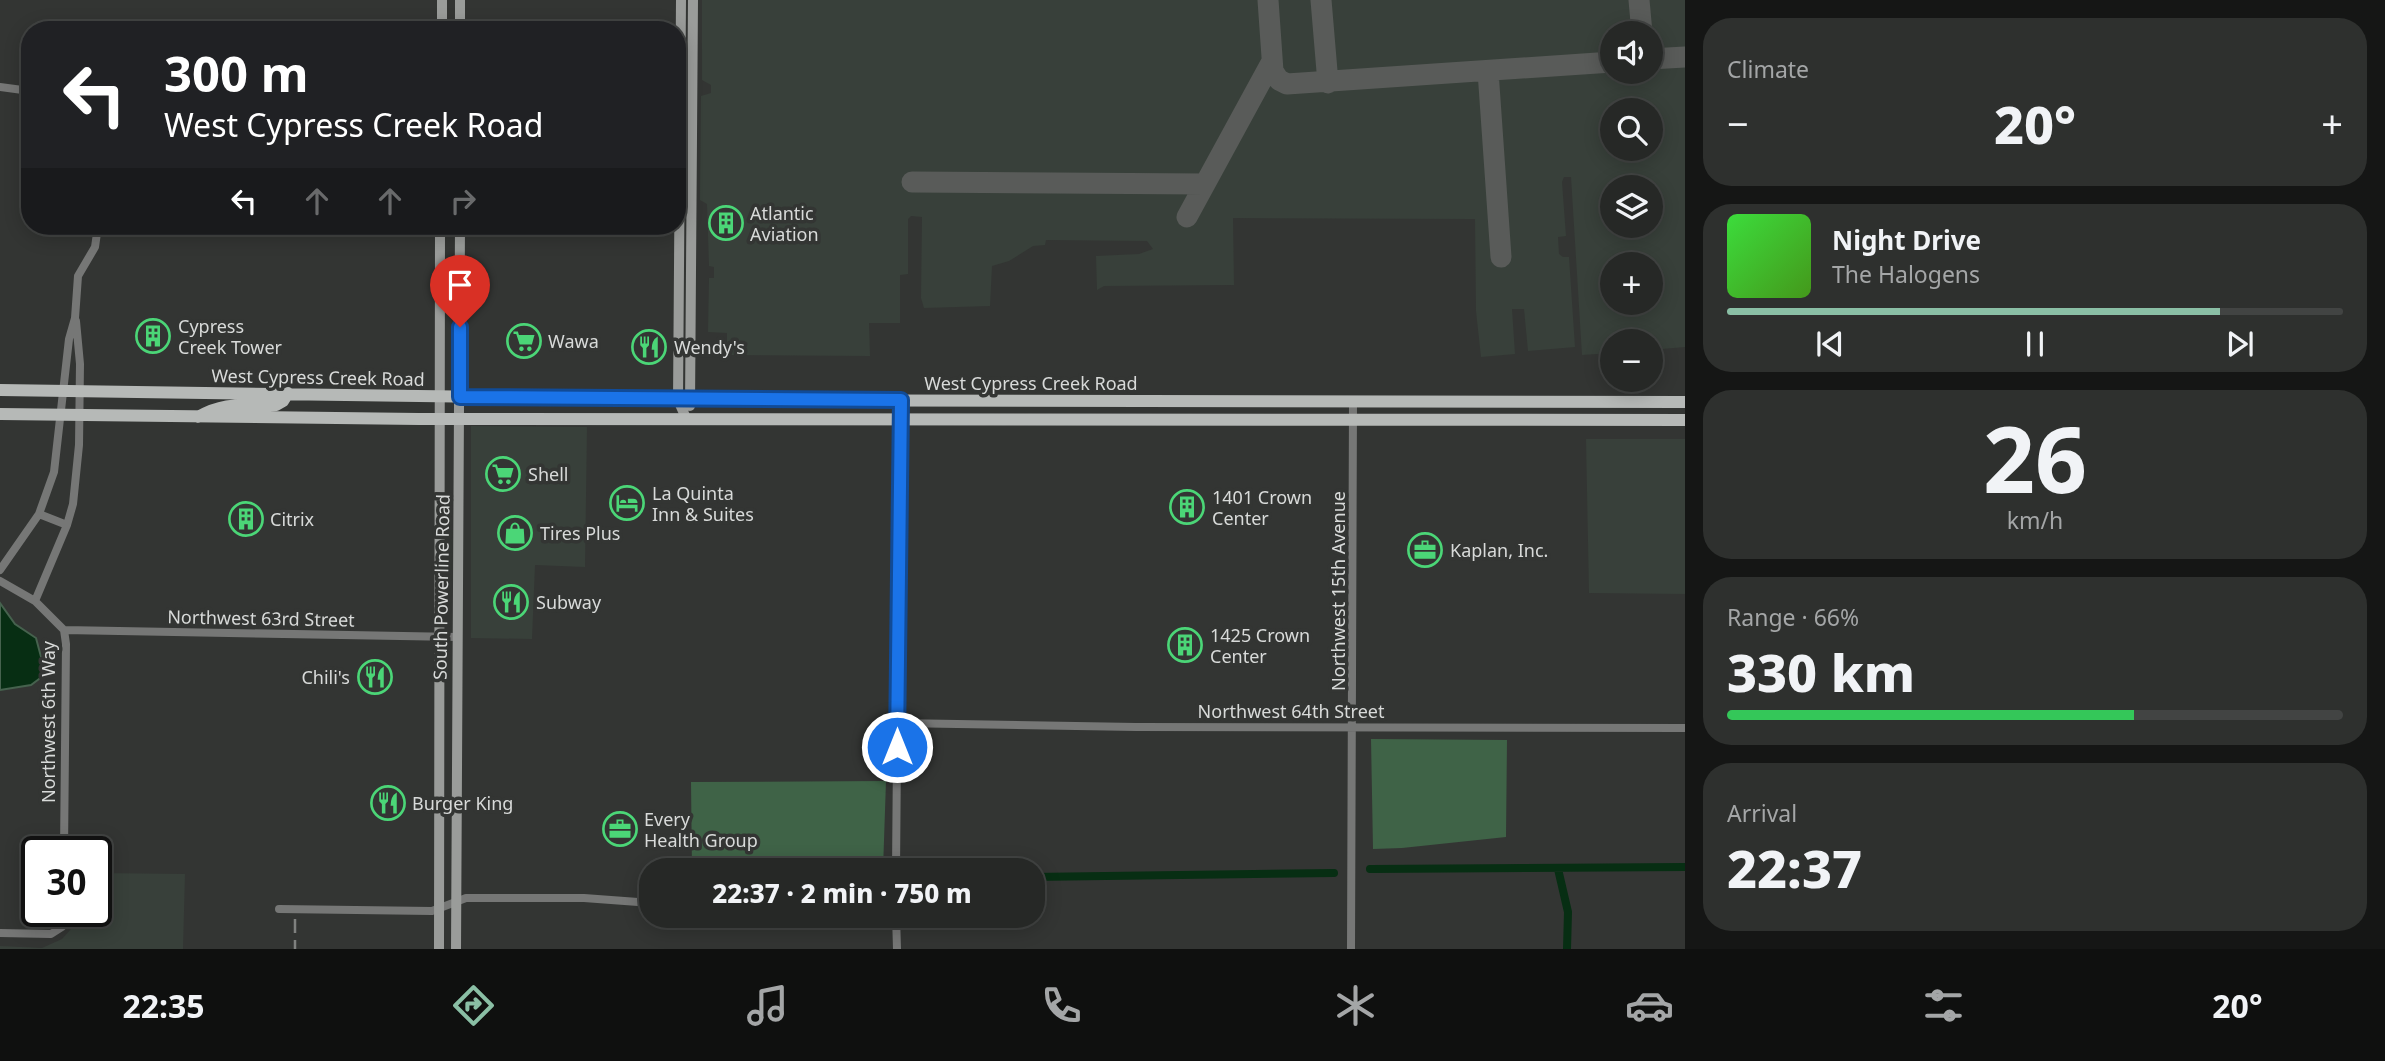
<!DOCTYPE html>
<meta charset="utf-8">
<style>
:root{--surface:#262826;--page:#2e302e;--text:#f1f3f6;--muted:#a4a6a7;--line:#424443;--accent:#8abfa5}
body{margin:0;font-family:"Noto Sans",sans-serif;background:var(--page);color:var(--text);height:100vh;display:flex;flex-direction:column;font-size:26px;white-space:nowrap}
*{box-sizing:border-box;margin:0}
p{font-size:23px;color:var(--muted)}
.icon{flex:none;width:38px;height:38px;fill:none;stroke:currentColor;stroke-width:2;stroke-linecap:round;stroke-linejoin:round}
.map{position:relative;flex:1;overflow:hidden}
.details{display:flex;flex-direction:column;gap:18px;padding:18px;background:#151615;width:700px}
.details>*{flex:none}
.banner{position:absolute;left:21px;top:21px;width:665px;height:214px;border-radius:28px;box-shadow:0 4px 18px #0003,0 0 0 2px var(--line);background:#202124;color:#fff;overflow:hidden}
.controls{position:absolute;left:1600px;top:21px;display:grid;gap:14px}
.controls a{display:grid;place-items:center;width:63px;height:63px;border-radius:50%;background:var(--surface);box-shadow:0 4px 18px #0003,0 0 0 2px var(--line);font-size:35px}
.speed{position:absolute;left:21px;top:836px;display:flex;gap:14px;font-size:35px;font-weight:700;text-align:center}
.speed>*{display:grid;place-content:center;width:91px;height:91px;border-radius:50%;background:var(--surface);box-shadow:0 4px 18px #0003,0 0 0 2px var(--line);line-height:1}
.speed .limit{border:4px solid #111;border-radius:10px;background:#fff;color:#111}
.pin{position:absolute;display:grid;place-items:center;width:60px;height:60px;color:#fff;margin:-72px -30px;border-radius:50% 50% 50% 0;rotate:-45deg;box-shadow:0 0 7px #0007}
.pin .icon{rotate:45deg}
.me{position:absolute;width:77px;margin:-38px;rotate:0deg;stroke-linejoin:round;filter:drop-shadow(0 0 5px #0008)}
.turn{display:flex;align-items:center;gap:24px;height:147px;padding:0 28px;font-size:32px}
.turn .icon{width:91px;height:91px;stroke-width:2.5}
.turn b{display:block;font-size:49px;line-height:60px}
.lanes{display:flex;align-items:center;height:66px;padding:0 28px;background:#0003;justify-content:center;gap:35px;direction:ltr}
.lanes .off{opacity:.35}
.big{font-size:52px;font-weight:800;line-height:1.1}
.details .widget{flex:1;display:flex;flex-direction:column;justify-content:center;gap:10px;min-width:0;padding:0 24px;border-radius:28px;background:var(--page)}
.details .dial{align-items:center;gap:0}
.dial b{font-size:91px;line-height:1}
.song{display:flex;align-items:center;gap:21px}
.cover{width:84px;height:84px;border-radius:10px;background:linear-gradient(135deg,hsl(120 70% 55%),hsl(100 70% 35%))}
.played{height:7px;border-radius:4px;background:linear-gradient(90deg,var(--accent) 80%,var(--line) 80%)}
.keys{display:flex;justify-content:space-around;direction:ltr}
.heat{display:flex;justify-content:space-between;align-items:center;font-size:38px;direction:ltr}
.charge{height:10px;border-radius:5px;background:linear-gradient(90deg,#34c759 66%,var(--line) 0)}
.trip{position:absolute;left:639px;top:858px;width:406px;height:70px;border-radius:28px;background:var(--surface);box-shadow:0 4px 18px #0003,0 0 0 2px var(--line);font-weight:800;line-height:70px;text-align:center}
.tab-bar{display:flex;height:112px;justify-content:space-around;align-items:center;background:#0f100f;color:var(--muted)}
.tab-bar .icon{width:49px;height:49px}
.tab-bar .current{color:var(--accent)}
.tab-bar b{font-size:32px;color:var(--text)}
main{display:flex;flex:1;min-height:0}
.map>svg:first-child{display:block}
.built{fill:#38403a;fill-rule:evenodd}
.green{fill:#3f6347}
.water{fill:#072e13;stroke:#46624e;stroke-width:2}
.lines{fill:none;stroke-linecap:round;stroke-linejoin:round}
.canal{stroke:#072e13;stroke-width:8}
.taxiway{stroke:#595b59;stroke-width:21}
.street{stroke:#767776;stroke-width:8}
.secondary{stroke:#9a9c9a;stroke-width:10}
.primary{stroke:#b6b9b7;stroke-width:12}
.rail{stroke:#7f817f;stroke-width:2.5;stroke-dasharray:14 7;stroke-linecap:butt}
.route-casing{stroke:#114b97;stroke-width:18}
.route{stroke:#1a73e8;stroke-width:12}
.labels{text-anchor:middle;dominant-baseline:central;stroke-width:7;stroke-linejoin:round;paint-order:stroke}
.poi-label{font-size:18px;fill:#d8dad9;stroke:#333533;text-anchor:start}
.street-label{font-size:18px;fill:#d8dad9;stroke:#333533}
</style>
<main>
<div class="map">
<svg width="1685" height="949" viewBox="0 0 1685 949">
<rect width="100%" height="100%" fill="#333533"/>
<path class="built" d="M702,0H1685V347L1650,350V341H1612V353L1582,355L1571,177H1564L1562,182L1566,236L1558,237L1559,254L1563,257H1569L1575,347L1528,351L1524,309H1512L1515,354L1481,357L1476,311L1475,219L1233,218L1234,285L1104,286L1097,290L1096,256L1139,254L1153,249L1147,241L1046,240L1045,245L1033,246L1009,261L992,266L990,306L924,308L921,298L922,217L911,216L908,219V274L900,275V323H869L870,356L727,355V333L708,332L709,278H714V267L709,266L707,204L700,200L701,96L711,93V85L702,80ZM1612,33H1650V72H1612ZM1612,110H1650V149H1612ZM1612,187H1650V226H1612ZM1612,264H1650V303H1612Z
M471,426L587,427L585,567L535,565L532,639L471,638Z
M1586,439H1685V594L1589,593Z
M96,873L185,874L183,949H0V946L42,948L62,939L71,929L74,912H96Z"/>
<path class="green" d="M1371,739L1507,740L1506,837L1402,848L1373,849Z
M886,781L883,870H692L691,782Z"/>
<path class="water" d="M0,603L15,624L36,638L44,668L43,676L31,685L0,690Z"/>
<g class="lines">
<path class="canal" d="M1370,869L1685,867
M1558,869L1568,912L1567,949
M1032,877L1334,873"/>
<path class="taxiway" d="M1268,0L1273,71L1279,80L1287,84L1612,62
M1321,0L1328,83
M1639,0L1642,33
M1650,59L1685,57
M1488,71L1501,257
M912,182L1205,184
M1187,217L1271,63"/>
<path class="street" d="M0,87L30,91
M39,514L67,525
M0,570L39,514L54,472L69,339L75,318L78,276L95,247L98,226
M0,581L35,601L64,630L66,644L64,852
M35,601L67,525L73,504L79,445L80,364L76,321
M64,630L458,637
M897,723L1136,727L1685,728
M896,870L900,400
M279,909L432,911L466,898H584L638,902L651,901
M896,915L897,949
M0,933L51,934L62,927L65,912
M1351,949L1353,401"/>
<path class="secondary" d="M681,0L678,400L686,418
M442,30V0
M460,30V0
M690,406L693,0
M439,949L440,226
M456,949L460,226"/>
<path class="primary" d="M0,390L692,400L1685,402
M0,414L419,419L1685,420
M198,417C228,400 245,407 276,405L283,401L288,393"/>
<path class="rail" d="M295,919V949"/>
</g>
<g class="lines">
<g class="route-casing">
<path id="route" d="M460,327V397L901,400L897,747"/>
</g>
<use href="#route" class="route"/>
</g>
<defs>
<g id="building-ring" transform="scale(1.75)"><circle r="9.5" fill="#333533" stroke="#4bd677" stroke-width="1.5"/><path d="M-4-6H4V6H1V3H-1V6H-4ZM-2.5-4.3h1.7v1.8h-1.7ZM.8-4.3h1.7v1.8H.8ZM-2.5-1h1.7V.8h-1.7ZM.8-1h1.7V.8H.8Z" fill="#4bd677"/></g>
<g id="supermarket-ring" transform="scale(1.75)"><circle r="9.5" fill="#333533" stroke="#4bd677" stroke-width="1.5"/><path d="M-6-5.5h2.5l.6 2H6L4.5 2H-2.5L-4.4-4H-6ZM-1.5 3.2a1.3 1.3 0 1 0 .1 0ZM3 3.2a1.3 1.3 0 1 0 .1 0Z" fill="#4bd677"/></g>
<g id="restaurant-ring" transform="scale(1.75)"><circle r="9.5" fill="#333533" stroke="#4bd677" stroke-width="1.5"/><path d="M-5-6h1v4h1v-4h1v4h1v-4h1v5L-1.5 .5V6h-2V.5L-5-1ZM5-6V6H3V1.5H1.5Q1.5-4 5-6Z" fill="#4bd677"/></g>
<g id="hotel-ring" transform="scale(1.75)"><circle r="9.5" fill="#333533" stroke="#4bd677" stroke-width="1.5"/><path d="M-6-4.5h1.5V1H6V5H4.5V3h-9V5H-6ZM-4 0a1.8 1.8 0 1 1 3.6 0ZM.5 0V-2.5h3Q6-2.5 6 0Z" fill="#4bd677"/></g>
<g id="shop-ring" transform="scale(1.75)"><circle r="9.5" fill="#333533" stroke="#4bd677" stroke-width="1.5"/><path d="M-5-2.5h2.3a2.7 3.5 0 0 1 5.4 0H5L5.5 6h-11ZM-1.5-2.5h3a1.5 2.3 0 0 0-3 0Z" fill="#4bd677"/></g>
<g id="office-ring" transform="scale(1.75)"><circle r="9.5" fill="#333533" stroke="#4bd677" stroke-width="1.5"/><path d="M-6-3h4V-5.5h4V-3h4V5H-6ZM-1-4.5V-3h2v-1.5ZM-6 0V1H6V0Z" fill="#4bd677"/></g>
</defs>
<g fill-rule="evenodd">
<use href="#building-ring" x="726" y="223"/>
<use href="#building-ring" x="153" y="336"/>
<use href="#supermarket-ring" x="524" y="341"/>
<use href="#restaurant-ring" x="649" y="347"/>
<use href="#supermarket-ring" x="503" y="474"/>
<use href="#hotel-ring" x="627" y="503"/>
<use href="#building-ring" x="1187" y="507"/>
<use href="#building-ring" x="246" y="519"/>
<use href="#shop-ring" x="515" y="533"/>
<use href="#office-ring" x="1425" y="550"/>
<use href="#restaurant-ring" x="511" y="602"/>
<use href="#building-ring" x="1185" y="645"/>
<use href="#restaurant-ring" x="375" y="677"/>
<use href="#restaurant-ring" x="388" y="803"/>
<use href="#office-ring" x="620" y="829"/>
</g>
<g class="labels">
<g class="poi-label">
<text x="750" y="213">Atlantic<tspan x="750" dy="21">Aviation</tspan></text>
<text x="178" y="326">Cypress<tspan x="178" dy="21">Creek Tower</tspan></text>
<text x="548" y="341">Wawa</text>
<text x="674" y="347">Wendy's</text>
<text x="528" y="474">Shell</text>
<text x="652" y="493">La Quinta<tspan x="652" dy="21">Inn &amp; Suites</tspan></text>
<text x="1212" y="497">1401 Crown<tspan x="1212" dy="21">Center</tspan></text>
<text x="270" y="519">Citrix</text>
<text x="540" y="533">Tires Plus</text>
<text x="1450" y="550">Kaplan, Inc.</text>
<text x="536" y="602">Subway</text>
<text x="1210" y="635">1425 Crown<tspan x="1210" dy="21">Center</tspan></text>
<text x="350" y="677" text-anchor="end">Chili's</text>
<text x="412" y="803">Burger King</text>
<text x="644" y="819">Every<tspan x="644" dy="21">Health Group</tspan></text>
</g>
<g class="street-label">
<text transform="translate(318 377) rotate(1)">West Cypress Creek Road</text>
<text x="1031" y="383">West Cypress Creek Road</text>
<text transform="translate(441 587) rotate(-89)">South Powerline Road</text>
<text transform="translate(1338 591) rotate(-90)">Northwest 15th Avenue</text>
<text transform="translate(261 618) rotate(1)">Northwest 63rd Street</text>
<text x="1291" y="711">Northwest 64th Street</text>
<text transform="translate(48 722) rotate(-90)">Northwest 6th Way</text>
</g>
</g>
</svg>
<div class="controls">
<a><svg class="icon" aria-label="sound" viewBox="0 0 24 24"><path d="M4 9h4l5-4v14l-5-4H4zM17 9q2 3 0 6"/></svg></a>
<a><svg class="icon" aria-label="search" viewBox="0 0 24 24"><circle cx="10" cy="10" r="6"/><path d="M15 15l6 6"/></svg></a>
<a><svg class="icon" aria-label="layers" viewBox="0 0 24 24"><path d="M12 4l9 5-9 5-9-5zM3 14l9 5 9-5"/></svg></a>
<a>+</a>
<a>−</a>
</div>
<div class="speed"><div class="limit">30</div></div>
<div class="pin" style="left:460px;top:327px;background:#d93025"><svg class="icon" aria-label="arrive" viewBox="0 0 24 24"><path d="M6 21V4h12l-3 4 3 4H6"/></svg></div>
<svg class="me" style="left:897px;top:747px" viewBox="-20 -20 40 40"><circle r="17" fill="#1a73e8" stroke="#fff" stroke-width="3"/><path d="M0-11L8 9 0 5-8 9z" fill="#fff"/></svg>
<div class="trip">22:37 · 2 min · 750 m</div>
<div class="banner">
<div class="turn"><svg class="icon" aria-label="left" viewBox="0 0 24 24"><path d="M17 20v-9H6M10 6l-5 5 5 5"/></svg><div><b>300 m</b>West Cypress Creek Road</div></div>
<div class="lanes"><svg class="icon" aria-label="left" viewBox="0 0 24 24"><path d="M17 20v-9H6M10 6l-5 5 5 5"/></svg><svg class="icon off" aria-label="ahead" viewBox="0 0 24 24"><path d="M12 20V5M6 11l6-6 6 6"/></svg><svg class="icon off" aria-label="ahead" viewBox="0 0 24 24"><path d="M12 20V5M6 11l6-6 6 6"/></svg><svg class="icon off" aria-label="right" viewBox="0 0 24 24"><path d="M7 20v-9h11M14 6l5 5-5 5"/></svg></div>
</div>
</div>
<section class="details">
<div class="widget"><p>Climate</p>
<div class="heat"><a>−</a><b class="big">20°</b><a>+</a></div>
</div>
<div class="widget">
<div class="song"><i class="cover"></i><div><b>Night Drive</b><p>The Halogens</p></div></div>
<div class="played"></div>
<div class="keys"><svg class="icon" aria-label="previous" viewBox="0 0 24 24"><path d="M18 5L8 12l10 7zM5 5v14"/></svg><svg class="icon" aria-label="pause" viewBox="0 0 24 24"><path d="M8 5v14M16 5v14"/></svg><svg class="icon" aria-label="next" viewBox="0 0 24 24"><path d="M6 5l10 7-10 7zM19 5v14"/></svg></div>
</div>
<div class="widget dial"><b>26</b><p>km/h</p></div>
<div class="widget"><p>Range · 66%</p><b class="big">330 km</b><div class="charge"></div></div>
<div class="widget"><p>Arrival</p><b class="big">22:37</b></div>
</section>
</main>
<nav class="tab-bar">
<b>22:35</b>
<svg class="icon current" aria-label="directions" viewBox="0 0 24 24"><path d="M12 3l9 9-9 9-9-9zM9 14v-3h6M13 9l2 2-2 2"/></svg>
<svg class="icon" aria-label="music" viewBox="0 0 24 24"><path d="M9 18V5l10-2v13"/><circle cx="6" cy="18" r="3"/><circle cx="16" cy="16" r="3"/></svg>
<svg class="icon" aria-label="phone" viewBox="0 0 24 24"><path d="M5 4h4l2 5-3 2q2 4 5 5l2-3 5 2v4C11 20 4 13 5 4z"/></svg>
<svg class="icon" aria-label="climate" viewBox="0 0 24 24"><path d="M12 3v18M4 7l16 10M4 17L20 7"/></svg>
<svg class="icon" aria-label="car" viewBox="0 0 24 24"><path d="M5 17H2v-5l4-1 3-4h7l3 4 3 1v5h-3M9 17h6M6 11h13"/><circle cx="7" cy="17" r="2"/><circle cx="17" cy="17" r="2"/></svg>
<svg class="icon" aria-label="filters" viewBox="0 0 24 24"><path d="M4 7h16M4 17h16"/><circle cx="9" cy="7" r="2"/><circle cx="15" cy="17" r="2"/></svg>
<b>20°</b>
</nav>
